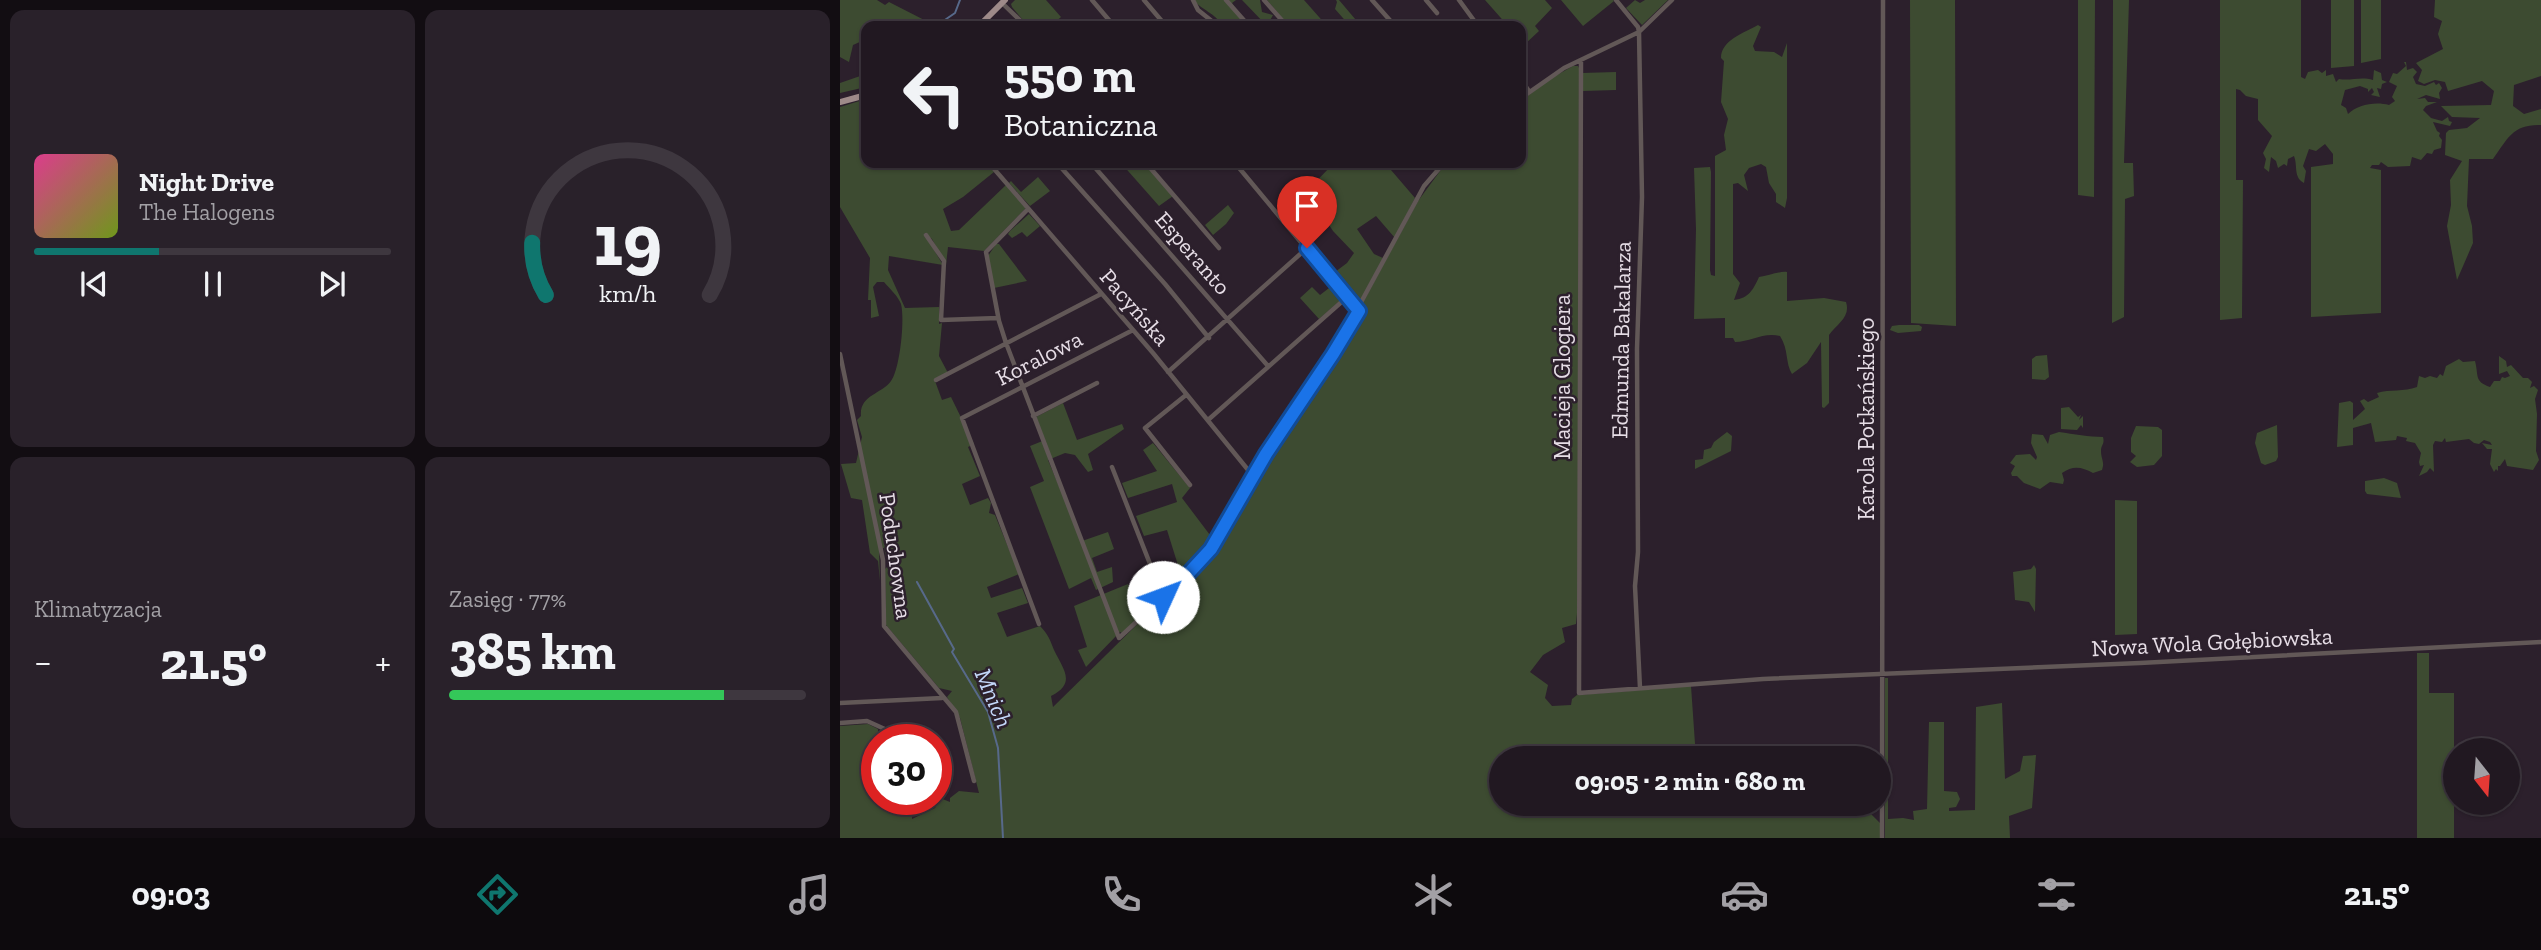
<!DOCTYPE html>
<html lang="pl">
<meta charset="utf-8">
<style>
:root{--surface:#211821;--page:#29212a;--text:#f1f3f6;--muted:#a2a0a5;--line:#3e373f;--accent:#0f766e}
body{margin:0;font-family:"Zilla Slab",serif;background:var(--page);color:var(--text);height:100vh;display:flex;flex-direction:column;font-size:26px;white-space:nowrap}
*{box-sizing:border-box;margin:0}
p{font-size:23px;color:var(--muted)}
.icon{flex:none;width:38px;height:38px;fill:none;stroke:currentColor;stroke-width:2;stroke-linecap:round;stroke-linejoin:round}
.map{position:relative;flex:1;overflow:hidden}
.side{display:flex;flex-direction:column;gap:10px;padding:10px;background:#120d12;width:840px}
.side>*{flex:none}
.hud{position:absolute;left:21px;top:21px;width:665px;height:147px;border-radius:14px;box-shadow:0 2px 5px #0004,0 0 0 2px var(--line);background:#211821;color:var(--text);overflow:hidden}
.needle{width:46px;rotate:163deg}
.controls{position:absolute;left:1603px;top:738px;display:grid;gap:14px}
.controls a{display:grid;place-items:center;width:77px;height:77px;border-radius:50%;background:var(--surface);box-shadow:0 2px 5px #0004,0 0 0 2px var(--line);font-size:35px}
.speed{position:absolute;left:21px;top:724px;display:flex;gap:14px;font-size:35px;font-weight:700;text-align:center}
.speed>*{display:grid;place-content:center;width:91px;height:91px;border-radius:50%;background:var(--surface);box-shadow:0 2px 5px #0004,0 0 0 2px var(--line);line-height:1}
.speed .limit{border:10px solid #d22;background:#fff;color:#111}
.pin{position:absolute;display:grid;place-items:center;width:60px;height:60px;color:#fff;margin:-72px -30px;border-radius:50% 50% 50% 0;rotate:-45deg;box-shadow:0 0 7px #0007}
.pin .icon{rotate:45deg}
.me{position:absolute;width:77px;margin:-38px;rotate:47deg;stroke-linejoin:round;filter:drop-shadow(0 0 5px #0008)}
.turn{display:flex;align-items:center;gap:24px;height:147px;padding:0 28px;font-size:32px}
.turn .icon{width:91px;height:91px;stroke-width:2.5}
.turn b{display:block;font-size:49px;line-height:60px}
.big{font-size:52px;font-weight:700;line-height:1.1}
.side .widget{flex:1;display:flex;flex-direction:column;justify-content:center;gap:10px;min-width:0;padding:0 24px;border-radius:14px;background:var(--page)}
.side .dial{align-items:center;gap:0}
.dial svg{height:182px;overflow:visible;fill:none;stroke:var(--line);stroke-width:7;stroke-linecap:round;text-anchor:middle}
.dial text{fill:var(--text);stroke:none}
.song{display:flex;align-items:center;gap:21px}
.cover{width:84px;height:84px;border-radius:10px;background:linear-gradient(135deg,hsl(330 70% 55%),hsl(80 70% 35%))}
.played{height:7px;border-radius:4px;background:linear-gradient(90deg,var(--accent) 35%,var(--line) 35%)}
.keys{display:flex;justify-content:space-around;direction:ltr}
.heat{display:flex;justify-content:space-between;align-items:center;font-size:38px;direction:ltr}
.charge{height:10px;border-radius:5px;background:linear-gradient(90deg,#34c759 77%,var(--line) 0)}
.side .tiles{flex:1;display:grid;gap:10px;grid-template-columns:repeat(2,1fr)}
.trip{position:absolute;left:649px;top:746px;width:402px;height:70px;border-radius:35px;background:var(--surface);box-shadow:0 2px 5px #0004,0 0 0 2px var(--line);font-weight:700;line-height:70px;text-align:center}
.dock{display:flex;height:112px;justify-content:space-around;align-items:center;background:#0d0a0d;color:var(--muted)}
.dock .icon{width:49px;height:49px}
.dock .current{color:var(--accent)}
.dock b{font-size:32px;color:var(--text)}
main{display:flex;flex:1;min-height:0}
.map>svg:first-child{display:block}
.green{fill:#3d4b31}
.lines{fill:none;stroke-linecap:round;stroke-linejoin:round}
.stream{stroke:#57698a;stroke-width:2}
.minor{stroke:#625857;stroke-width:4.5}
.major{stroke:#9e8a89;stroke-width:6}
.route-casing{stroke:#114b97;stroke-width:18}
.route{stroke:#1a73e8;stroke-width:12}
.labels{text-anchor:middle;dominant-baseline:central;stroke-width:5;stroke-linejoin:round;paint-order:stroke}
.street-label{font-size:23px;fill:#e6dde6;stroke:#2c202c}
.water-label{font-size:24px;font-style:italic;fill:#c3d7f9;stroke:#2c202c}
</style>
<main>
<section class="side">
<div class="tiles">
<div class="widget">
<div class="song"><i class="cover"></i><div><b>Night Drive</b><p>The Halogens</p></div></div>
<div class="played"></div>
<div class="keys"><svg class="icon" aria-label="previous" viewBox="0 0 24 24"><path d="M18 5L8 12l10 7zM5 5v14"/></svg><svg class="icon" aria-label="pause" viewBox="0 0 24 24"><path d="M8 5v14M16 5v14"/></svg><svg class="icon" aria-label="next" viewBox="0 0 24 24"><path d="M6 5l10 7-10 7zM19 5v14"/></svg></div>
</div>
<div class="widget dial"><svg viewBox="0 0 100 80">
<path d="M14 69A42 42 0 1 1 86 69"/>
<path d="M14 69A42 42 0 0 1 8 46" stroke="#0f766e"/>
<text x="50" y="56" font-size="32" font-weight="700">19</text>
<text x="50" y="72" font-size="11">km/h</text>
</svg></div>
<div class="widget"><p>Klimatyzacja</p>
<div class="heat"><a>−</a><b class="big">21.5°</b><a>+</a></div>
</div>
<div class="widget"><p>Zasięg · 77%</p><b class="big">385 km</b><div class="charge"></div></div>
</div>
</section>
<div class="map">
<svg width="1701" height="838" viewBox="0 0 1701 838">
<rect width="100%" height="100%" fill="#2c202c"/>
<path class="green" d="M0,0H37L45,5L49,2L96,26H26V43L22,41L13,45L9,62L0,57Z
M175,0H206L221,17L211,26H188L172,7L171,4Z
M354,0H396L392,3L407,26H382C375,12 362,11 354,0Z
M402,0H420L422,12L433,15L427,26Z
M427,0H464L487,26H449Z
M496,0H499L521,26H510L495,9L497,2Z
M645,0H705L712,8L695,26L699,31L684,45L681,41V26H668Z
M721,0H773L774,1L743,26Z
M795,0L800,3L805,0H828L802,25L786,8Z
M1070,0H1115L1116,326L1071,323Z
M1238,0H1255L1254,197L1238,195Z
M1273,0H1289L1284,163H1293L1294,196L1285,199L1284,317L1272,323Z
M1380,0H1461V77L1465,79L1468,72L1478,70L1482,73L1486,70V76L1493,74L1496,82L1499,79C1511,81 1521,76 1533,80L1534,70L1541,73L1542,80L1547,82L1542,84L1541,89L1537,88L1540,97L1531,95L1534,92L1532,88L1528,92V89L1520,86L1505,90L1501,105L1506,108L1508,114C1517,105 1535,101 1549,105L1555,101L1552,97L1557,86L1549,82L1553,73L1557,74L1566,66L1564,62H1566L1567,70L1573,68L1577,72L1573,77L1576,84L1585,86L1594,82L1596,85L1599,83L1602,88L1599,93L1600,99L1586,95L1577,99L1585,98L1588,102H1597L1586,106L1583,110L1591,118L1602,121L1608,117L1609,121L1612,122L1610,126L1593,122L1597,131L1600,133L1599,136L1602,140L1601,148L1594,150L1592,154L1587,153L1581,160L1572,157L1570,166L1548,167L1541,162L1539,165H1532L1530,168L1541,170V313L1471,317V167L1493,164V154L1485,144L1476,151L1469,149L1463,166L1466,171L1464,183C1453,177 1458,166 1454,156L1448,159L1447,166L1444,164L1438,168L1436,161L1431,157L1429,172L1424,168L1426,159L1423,153L1432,136L1418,120V99L1406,96L1400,90L1396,89V180H1403L1402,318L1380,320Z
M1491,0H1514V66L1491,68Z
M1521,0H1541V59L1521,63Z
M1595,0H1701V76L1674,85L1673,106L1684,114L1701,109V125C1673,124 1668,138 1653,159H1629L1627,206L1632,226L1633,243L1617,280L1607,226L1611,205L1610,180L1622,161L1605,155L1606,133L1609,130L1627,128L1640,118L1612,117L1601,106L1651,105L1654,91L1642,81L1608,91L1605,82L1595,80L1584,84L1578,81L1582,70L1576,63L1603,49L1598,34L1602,21L1594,17Z
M918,25L921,27L913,46L915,51L934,52L942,57L947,43V198L945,208L936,202V194L929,183L926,167L921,164L909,168L904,175L908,191L898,183L893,184V274L900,283L894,300C909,298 913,290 919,277C928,276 939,271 947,272V301L984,298L1006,302C1011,317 997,324 989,335V403L984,408L982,407L981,342L967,363L952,374C945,363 949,350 940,336C923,332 911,342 895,342L893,338H885V318L854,319L856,229L854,168L870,167L871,172L870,270L871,275L875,276V156L886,150L884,135L888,119L881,102L884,61L881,58C881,40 904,33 918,25Z
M733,66H738L739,68L738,603L736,624L722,628L725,642L703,655L690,672L708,685L705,698L712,706L731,705L732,699L737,695L851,686L856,758H662V803H973L1028,811L1042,825L1041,838H0V726L28,724L38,729L37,800H72V819L95,808L100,798L110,802V798L119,791L139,793L120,718L107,697L112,691L99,688L46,625L45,569L48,566L44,548L39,549L40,581L38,561L30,553L22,500L11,498L1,464L16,463L22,437L17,420L21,416C19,395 42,394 51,381C60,369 65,319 61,304C58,296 50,289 44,282H37L33,287L39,316L31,318V300H28L30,258L0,207V107L26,99V163H147L154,172L123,197L103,209L111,231L119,230L166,185L186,208L144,251L108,247L106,265L92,239L84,233L103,265L49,256L48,270L65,308L99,307V324L102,323L99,356L108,373L95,381L102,400L111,397L134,444L128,447L140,476L122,484L130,505L148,498L151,503L149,513L155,515L179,574L147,587L151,598L182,588L188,603L157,613L167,637L200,626C208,634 210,640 214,650C223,669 237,683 211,696L213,707L373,550L427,456L495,354L578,201L606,163H681V101L710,79Z
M776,72V90L742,91V73Z
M26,74V87L0,93V83Z
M281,163H304L333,196L319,206Z
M489,163H545L575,198L555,238L536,216L517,229L534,254L543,258L518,305L514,304L491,275L507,263L514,253L493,231L467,191L491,166Z
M198,177L210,191L190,206L169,183L171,181L181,192Z
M388,205L394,213L386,224L373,235L365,225Z
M189,214L200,226L187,237L182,232L172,238L168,234L170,231Z
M156,244H159L187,281L154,288L148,256Z
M493,285L503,298L479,319L460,298L472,287L480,295Z
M1059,325H1079L1082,327L1081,331L1058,333L1050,330L1052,326Z
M1207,355L1209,377L1205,380L1192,379V359L1196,356Z
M1659,356L1666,361L1667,367L1671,365L1683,378H1688L1692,382L1690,388L1694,386L1698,390L1695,399L1697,414L1696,451L1699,460L1693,470L1667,466L1665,459L1660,466H1658V471L1656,469L1654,472L1650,464L1652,449H1647L1642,443L1652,445L1650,442L1644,440L1639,444L1634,443L1629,439L1606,442L1605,438L1602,442L1595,441L1593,445L1594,472L1590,468L1587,472L1579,476L1584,465L1580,466L1579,462L1581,453L1575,443L1566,441L1567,438L1557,436L1556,440L1535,442L1531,423L1513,428V445L1497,447L1499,403L1510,401L1513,403V420L1525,409L1520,401L1524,399L1528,402L1539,397L1537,393C1550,389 1564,392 1577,387L1579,376L1585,378L1590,376L1597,378L1600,374L1603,376L1606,366L1619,359L1623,362L1635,361C1639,377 1634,381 1650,387L1654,381H1660L1662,377L1665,378L1670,376L1667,371L1659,374Z
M223,403L237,440L282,424L284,429L248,454L253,470L248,472L235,455L225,453L208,460L242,541L268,532L274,549L252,558L257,572L272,567L273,582L256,590L251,578L229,589L190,487L204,481L190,446L205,440L196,417Z
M1229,407L1238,417L1241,415L1239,420L1243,416V428L1241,425L1237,430L1221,429V408Z
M1437,425L1438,457L1436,461L1425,465L1421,463L1415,443L1417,433Z
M1296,426L1318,427L1322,430V456L1314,465L1297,467L1290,462L1296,456L1291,452V438Z
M887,432L892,436L891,451L855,469V460L863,459L864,450L871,448L874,442Z
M1219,432C1234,434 1249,437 1263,437C1265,444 1261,445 1261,451C1261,459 1265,462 1262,470L1253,473C1242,467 1233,465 1222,473L1224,480L1223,484L1210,482L1200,489L1184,483L1177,476H1172L1171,473L1175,466L1170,463L1176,455L1190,454L1196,460L1197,457L1191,443L1192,434L1203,435L1208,444L1210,435Z
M313,443L350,488L342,498L373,539L342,578L327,530L304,536L296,516L337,502L332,484L288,498L282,483L317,471L303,450Z
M1544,478L1557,483L1561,498L1527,494L1525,491V481Z
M1275,500L1297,501V634L1275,635Z
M1194,565L1196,569L1195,612L1189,602L1175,600L1173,572L1191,569Z
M288,584L298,618L282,633L280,632L246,667L238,650L247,647L234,606Z
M1577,653H1589V693H1614V838H1577Z
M1045,678H1048V819L1063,818L1074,820L1073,811L1087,809L1089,722H1104V791L1117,792L1120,799L1116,807L1109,808V811L1135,810L1136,707L1162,703L1165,779L1180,771L1183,756L1196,755L1192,808L1169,816L1170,838H1045Z"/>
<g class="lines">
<path class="stream" d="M96,26L115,13L120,0
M77,582L114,649L112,652L148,712L158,748L163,838"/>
<path class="minor" d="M252,0L274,26
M304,0L326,26
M353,0L358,10L378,26
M386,0L409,26
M424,0L447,26
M532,0L555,26
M586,0L597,13
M619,0L638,26
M776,0L798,27L799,32L802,197L797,349L798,552L795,586L800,688
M162,3L186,26
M741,60L739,693L923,679L1300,663L1701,642
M681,80L689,91
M681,98L724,68L799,32L832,0
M149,163L313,353L413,476
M217,163L325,284L369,338
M251,163L428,366
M306,163L379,248
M395,163L518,311
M188,209L146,252L159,321L166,343L279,638L347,575L371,549L426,455L493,354L584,186L604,163
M86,235L104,261L101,320L158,318
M0,354L43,560L44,626L116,712L134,781
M328,372L467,248
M96,380L261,294
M346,395L305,428L350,485
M193,416L257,383
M368,420L506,298
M272,467L323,597
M199,624L122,418L293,330
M0,703L102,698
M0,723L27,721L69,740
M1042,838L1043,0"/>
<path class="major" d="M139,26L165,0
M0,102L26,95"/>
</g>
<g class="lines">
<g class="route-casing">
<path id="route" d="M323,597L347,575L371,549L426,454L493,354L519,311L467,248"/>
</g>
<use href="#route" class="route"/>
</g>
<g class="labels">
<g class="street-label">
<text transform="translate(353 253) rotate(49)">Esperanto</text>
<text transform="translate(295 307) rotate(49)">Pacyńska</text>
<text transform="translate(781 340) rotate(-89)">Edmunda Bakalarza</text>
<text transform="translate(199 358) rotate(-27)">Koralowa</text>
<text transform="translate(722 377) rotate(-90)">Macieja Glogiera</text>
<text transform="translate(1026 419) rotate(-90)">Karola Potkańskiego</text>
<text transform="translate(56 556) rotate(82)">Poduchowna</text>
<text transform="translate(1372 642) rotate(-3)">Nowa Wola Gołębiowska</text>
</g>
<g class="water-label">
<text transform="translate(154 698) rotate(67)">Mnich</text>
</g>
</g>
</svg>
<div class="controls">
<a><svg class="needle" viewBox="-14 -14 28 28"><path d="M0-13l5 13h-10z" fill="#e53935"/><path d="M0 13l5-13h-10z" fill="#a2a0a5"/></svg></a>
</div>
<div class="speed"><div class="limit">30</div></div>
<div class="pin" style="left:467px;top:248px;background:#d93025"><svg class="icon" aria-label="arrive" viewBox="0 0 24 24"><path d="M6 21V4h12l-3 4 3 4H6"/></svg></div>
<svg class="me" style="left:323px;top:597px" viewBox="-20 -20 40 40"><circle r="19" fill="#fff"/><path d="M0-13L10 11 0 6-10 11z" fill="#1a73e8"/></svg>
<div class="trip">09:05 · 2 min · 680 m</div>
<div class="hud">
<div class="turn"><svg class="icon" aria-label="left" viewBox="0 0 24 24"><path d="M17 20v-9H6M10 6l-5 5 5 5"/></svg><div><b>550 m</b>Botaniczna</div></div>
</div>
</div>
</main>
<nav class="dock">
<b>09:03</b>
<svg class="icon current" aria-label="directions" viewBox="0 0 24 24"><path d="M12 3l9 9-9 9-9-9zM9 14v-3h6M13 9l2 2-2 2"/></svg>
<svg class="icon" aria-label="music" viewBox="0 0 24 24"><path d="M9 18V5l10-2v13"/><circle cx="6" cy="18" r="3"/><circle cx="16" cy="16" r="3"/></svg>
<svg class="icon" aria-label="phone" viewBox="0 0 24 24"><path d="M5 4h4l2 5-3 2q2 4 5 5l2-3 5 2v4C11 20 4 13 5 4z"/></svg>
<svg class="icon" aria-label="climate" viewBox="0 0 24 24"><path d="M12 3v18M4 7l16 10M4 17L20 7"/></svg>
<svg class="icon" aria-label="car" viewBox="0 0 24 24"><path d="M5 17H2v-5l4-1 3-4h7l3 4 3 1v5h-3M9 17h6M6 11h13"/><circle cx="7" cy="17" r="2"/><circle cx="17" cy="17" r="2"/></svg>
<svg class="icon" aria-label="filters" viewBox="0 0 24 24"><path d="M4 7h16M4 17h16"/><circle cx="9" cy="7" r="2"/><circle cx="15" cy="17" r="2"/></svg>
<b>21.5°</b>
</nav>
